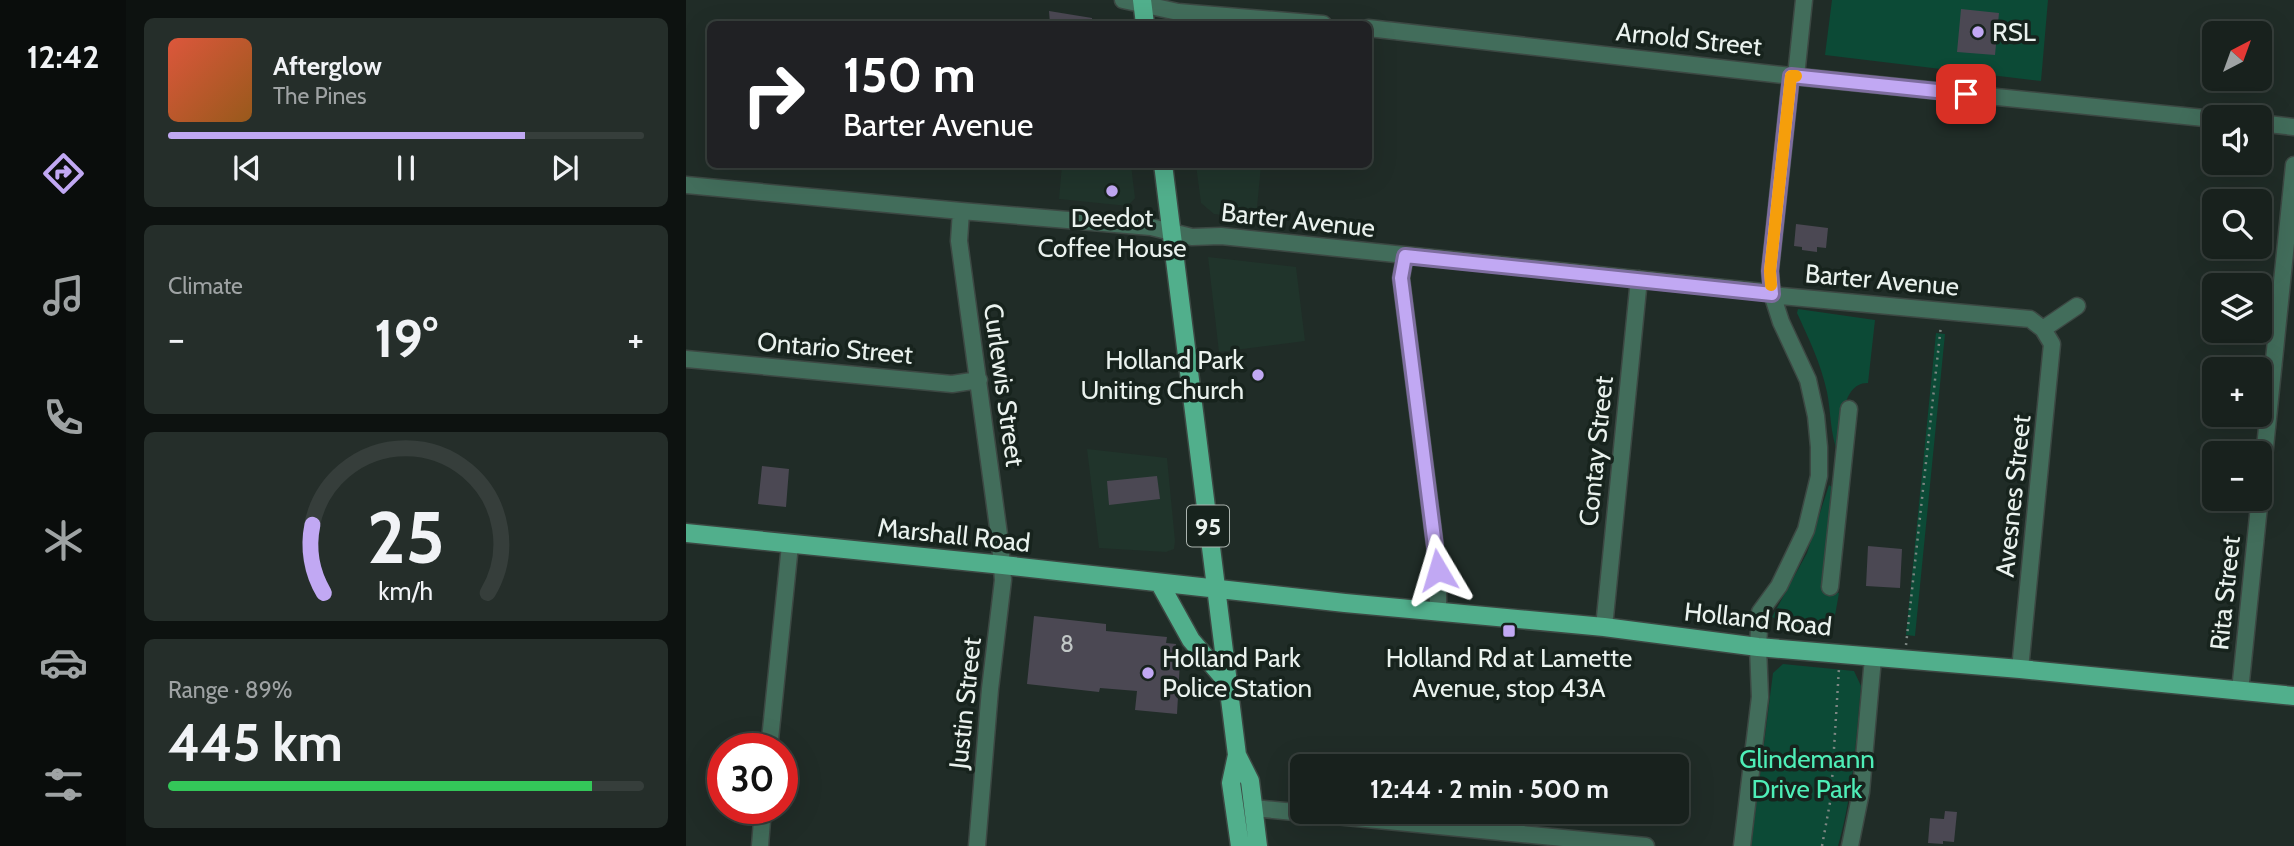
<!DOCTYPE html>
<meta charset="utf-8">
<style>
:root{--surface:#18211d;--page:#252e2a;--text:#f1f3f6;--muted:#9fa3a4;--line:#363e3b;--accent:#c1a8f3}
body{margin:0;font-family:Cabin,sans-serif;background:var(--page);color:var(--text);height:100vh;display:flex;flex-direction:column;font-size:26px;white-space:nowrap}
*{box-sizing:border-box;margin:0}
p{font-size:23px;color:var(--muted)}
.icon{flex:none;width:38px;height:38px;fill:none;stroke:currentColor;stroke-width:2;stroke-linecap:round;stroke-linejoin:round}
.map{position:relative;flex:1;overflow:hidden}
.side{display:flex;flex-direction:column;gap:18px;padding:18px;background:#0d1210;width:560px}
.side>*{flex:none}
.banner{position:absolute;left:21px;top:21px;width:665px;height:147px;border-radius:10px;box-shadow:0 7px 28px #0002,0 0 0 2px var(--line);background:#202124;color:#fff;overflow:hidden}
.needle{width:46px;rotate:41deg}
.buttons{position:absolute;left:1516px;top:21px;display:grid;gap:14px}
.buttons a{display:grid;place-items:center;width:70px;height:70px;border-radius:10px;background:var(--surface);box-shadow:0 7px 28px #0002,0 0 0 2px var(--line);font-size:35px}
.speed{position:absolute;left:21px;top:733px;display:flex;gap:14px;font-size:35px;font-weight:700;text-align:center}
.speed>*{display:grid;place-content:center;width:91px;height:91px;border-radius:50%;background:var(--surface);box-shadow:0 7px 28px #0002,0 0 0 2px var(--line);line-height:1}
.speed .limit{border:10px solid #d22;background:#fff;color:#111}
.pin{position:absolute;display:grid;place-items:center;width:60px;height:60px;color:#fff;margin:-30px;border-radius:14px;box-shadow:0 4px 10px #0006}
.me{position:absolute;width:77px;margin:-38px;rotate:353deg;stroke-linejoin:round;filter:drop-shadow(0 0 5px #0008)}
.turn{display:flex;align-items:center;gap:24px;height:147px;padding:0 21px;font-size:32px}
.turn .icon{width:91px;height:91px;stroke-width:2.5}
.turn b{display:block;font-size:49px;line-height:60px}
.big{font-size:52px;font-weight:700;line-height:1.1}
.side .tile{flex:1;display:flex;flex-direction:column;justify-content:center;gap:10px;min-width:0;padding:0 24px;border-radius:10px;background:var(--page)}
.side .dial{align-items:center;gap:0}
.dial svg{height:182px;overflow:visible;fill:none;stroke:var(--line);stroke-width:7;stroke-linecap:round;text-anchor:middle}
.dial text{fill:var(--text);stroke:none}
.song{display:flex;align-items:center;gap:21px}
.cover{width:84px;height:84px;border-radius:10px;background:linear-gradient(135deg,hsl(10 70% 55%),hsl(30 70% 35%))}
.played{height:7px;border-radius:4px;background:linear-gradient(90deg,var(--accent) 75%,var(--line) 75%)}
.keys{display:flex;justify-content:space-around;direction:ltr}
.heat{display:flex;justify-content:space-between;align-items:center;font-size:38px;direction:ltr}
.charge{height:10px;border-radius:5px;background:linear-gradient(90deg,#34c759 89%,var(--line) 0)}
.trip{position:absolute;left:604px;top:754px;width:399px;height:70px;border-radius:10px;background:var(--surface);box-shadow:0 7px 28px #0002,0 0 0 2px var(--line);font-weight:700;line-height:70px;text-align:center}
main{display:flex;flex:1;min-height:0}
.tabs{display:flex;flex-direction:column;width:126px;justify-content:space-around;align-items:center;background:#0a0d0c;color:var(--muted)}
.tabs .icon{width:49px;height:49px}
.tabs .current{color:var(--accent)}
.tabs b{font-size:32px;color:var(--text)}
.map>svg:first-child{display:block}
.built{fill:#20342b}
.green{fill:#0c4a36}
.building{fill:#4b4853}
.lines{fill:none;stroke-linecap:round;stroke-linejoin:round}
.minor-casing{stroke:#3c4843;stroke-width:19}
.major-casing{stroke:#3c4843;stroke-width:21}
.path{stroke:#7d8783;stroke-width:2.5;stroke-dasharray:2 5;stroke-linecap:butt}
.minor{stroke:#426d5b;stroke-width:16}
.major{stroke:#51af8c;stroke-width:18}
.route-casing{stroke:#7d6d9e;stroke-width:18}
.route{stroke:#c1a8f3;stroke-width:12}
.slow{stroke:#f59e0b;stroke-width:12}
.poi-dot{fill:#c1a8f3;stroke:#17231d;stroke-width:2.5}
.labels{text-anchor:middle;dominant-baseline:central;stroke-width:7;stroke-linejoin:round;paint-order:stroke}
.number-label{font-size:23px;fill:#c2c8c7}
.shield{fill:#17231d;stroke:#abb4af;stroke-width:2}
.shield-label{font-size:24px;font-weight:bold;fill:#eaf2ee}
.poi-label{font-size:26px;fill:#eaf2ee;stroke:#17231d;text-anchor:start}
.street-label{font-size:26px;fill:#eaf2ee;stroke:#17231d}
.park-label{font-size:26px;fill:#4eeeb7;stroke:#17231d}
</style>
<main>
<nav class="tabs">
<b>12:42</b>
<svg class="icon current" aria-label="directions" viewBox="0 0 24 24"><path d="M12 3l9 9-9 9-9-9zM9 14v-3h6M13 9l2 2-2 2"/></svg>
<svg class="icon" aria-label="music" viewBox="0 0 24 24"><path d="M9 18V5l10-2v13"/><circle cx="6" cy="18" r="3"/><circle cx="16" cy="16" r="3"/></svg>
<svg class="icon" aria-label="phone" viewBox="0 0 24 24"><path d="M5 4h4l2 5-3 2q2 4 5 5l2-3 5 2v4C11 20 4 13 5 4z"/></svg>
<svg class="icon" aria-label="climate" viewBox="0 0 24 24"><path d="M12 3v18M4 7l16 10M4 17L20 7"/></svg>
<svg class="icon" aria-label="car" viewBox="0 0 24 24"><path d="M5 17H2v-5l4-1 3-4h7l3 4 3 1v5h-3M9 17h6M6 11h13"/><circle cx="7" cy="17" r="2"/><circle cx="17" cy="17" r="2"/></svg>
<svg class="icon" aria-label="filters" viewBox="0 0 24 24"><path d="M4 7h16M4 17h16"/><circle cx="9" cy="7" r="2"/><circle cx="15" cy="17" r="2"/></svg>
</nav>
<section class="side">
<div class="tile">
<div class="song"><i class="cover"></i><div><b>Afterglow</b><p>The Pines</p></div></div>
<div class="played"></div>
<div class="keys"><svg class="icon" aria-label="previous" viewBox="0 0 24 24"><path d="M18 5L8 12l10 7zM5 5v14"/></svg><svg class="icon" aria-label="pause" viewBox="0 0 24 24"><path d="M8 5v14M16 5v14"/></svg><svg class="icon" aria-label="next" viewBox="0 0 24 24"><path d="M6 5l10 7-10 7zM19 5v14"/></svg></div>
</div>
<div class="tile"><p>Climate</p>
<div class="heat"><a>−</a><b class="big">19°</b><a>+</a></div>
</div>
<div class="tile dial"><svg viewBox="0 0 100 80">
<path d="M14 69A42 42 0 1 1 86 69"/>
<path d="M14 69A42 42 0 0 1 9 39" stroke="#c1a8f3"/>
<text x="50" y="56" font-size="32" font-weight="700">25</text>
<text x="50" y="72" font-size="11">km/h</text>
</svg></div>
<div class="tile"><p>Range · 89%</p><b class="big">445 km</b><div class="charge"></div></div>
</section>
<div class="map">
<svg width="1608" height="846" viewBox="0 0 1608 846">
<rect width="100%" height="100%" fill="#202c27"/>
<path class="built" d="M376,165H445L449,198L442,206L373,199Z
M510,165H575L570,219L528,214L515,203Z
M522,257L610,267L619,341L533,352Z
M401,449L481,458L489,541L488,549L480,552L413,548Z"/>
<path class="green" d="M1146,0H1362L1355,81L1139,55Z
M1112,309L1189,320L1182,383C1154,382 1155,432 1152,453C1144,434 1145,412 1141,392C1135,364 1123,339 1111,313Z
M1250,333L1259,334L1229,636L1220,635Z
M1143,485L1146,487L1136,590L1153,593L1146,632L1107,627L1086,617L1121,553Z
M1097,664L1168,671L1175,686C1170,740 1167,794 1152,846H1065L1087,673Z"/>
<path class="building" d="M1275,9L1313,13L1309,55L1271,52Z
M363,11L406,18V24H364Z
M1110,224L1142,228L1140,248L1131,247V252L1116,250V247L1108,246Z
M76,466L103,469L100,507L72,504Z
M471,476L474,499L423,505L421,481Z
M1182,546L1216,549L1214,588L1180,586Z
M348,616L420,624V631L481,637L480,643L490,644L488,660L494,661L491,714L449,710L451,691L414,688L413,692L341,684Z
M1259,811L1271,812L1268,842L1257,841V844L1242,843L1244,818L1258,819Z"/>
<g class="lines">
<g class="minor-casing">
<path id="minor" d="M437,0L492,12L637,24
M682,28L1105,76L1528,119
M1110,76L1118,0
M1573,123L1608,127
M0,185L275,211L465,227L506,237L535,236L1077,292L1095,296L1344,319L1357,329L1366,344L1334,669
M275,211L273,241L314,542L317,580L304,689L291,846
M719,256L715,278L752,570V611
M1357,329L1391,306
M0,359L266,384L293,380
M1144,587L1163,409
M918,627L953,279
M1554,691L1608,165
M83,749L104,545
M567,808L960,846
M74,846L77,808
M1056,846L1074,697L1072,647L1074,612L1093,586L1120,530L1133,476V447L1130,416L1122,380L1095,322L1086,294L1084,271L1105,76
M1164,846L1175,792L1187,658"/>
</g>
<g class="major-casing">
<path id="major" d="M456,0L459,24
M477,164L551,755L564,781L572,846
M0,533L317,565L659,603L918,627L1072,647L1334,669L1608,696
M474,584L505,640L542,683
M551,755L545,783L554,846"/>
</g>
<path class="path" d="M1220,645L1255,325
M1136,846L1145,797L1153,668"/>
<use href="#minor" class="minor"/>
<use href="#major" class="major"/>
</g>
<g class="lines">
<g class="route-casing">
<path id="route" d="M752,570L715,278L719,256L1086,294L1084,271L1105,76L1280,94"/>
</g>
<use href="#route" class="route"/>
<path class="slow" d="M1085,285L1084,271L1105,76H1110"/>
</g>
<g class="poi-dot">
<circle cx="1292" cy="32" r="7"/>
<circle cx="426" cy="191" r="7"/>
<circle cx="572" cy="375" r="7"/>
<rect x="816" y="624" width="14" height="14" rx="3.5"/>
<circle cx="462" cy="673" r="7"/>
</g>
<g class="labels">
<g class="number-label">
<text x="381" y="644">8</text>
</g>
<rect class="shield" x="501" y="505.5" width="42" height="41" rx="5"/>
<g class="shield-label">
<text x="522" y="526">95</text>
</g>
<g class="poi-label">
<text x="1306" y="32">RSL</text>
<text x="426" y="218" text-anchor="middle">Deedot<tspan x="426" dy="30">Coffee House</tspan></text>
<text x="558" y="360" text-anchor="end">Holland Park<tspan x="558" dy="30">Uniting Church</tspan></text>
<text x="476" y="658">Holland Park<tspan x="476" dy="30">Police Station</tspan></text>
<text x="823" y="658" text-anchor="middle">Holland Rd at Lamette<tspan x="823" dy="30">Avenue, stop 43A</tspan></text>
</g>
<g class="street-label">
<text transform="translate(1003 39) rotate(6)">Arnold Street</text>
<text transform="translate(612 220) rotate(6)">Barter Avenue</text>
<text transform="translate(1196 280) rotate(5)">Barter Avenue</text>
<text transform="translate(149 348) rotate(5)">Ontario Street</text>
<text transform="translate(318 385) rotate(82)">Curlewis Street</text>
<text transform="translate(910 451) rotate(-84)">Contay Street</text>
<text transform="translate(1327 496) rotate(-84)">Avesnes Street</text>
<text transform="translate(268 535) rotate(6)">Marshall Road</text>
<text transform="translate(1539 593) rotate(-84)">Rita Street</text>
<text transform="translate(1072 619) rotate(6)">Holland Road</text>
<text transform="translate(279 703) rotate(-84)">Justin Street</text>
</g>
<g class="park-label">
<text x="1121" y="759">Glindemann<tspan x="1121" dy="30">Drive Park</tspan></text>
</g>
</g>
</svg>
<div class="buttons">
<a><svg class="needle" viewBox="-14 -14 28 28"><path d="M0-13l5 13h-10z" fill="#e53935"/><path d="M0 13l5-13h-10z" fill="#9fa3a4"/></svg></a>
<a><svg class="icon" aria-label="sound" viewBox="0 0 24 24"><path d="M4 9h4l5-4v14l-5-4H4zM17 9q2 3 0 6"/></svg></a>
<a><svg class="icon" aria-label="search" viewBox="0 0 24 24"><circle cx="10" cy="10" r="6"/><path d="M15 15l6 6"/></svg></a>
<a><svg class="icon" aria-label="layers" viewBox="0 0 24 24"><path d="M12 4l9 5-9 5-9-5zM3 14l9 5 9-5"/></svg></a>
<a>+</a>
<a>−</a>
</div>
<div class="speed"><div class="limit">30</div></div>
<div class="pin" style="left:1280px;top:94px;background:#d93025"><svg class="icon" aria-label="arrive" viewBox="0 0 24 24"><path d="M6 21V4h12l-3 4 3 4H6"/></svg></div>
<svg class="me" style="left:752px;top:570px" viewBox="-20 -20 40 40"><path d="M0-17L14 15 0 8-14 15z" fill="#c1a8f3" stroke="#fff" stroke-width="4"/></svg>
<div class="trip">12:44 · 2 min · 500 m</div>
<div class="banner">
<div class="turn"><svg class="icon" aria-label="right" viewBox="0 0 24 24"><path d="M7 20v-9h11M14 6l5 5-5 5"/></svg><div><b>150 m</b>Barter Avenue</div></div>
</div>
</div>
</main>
